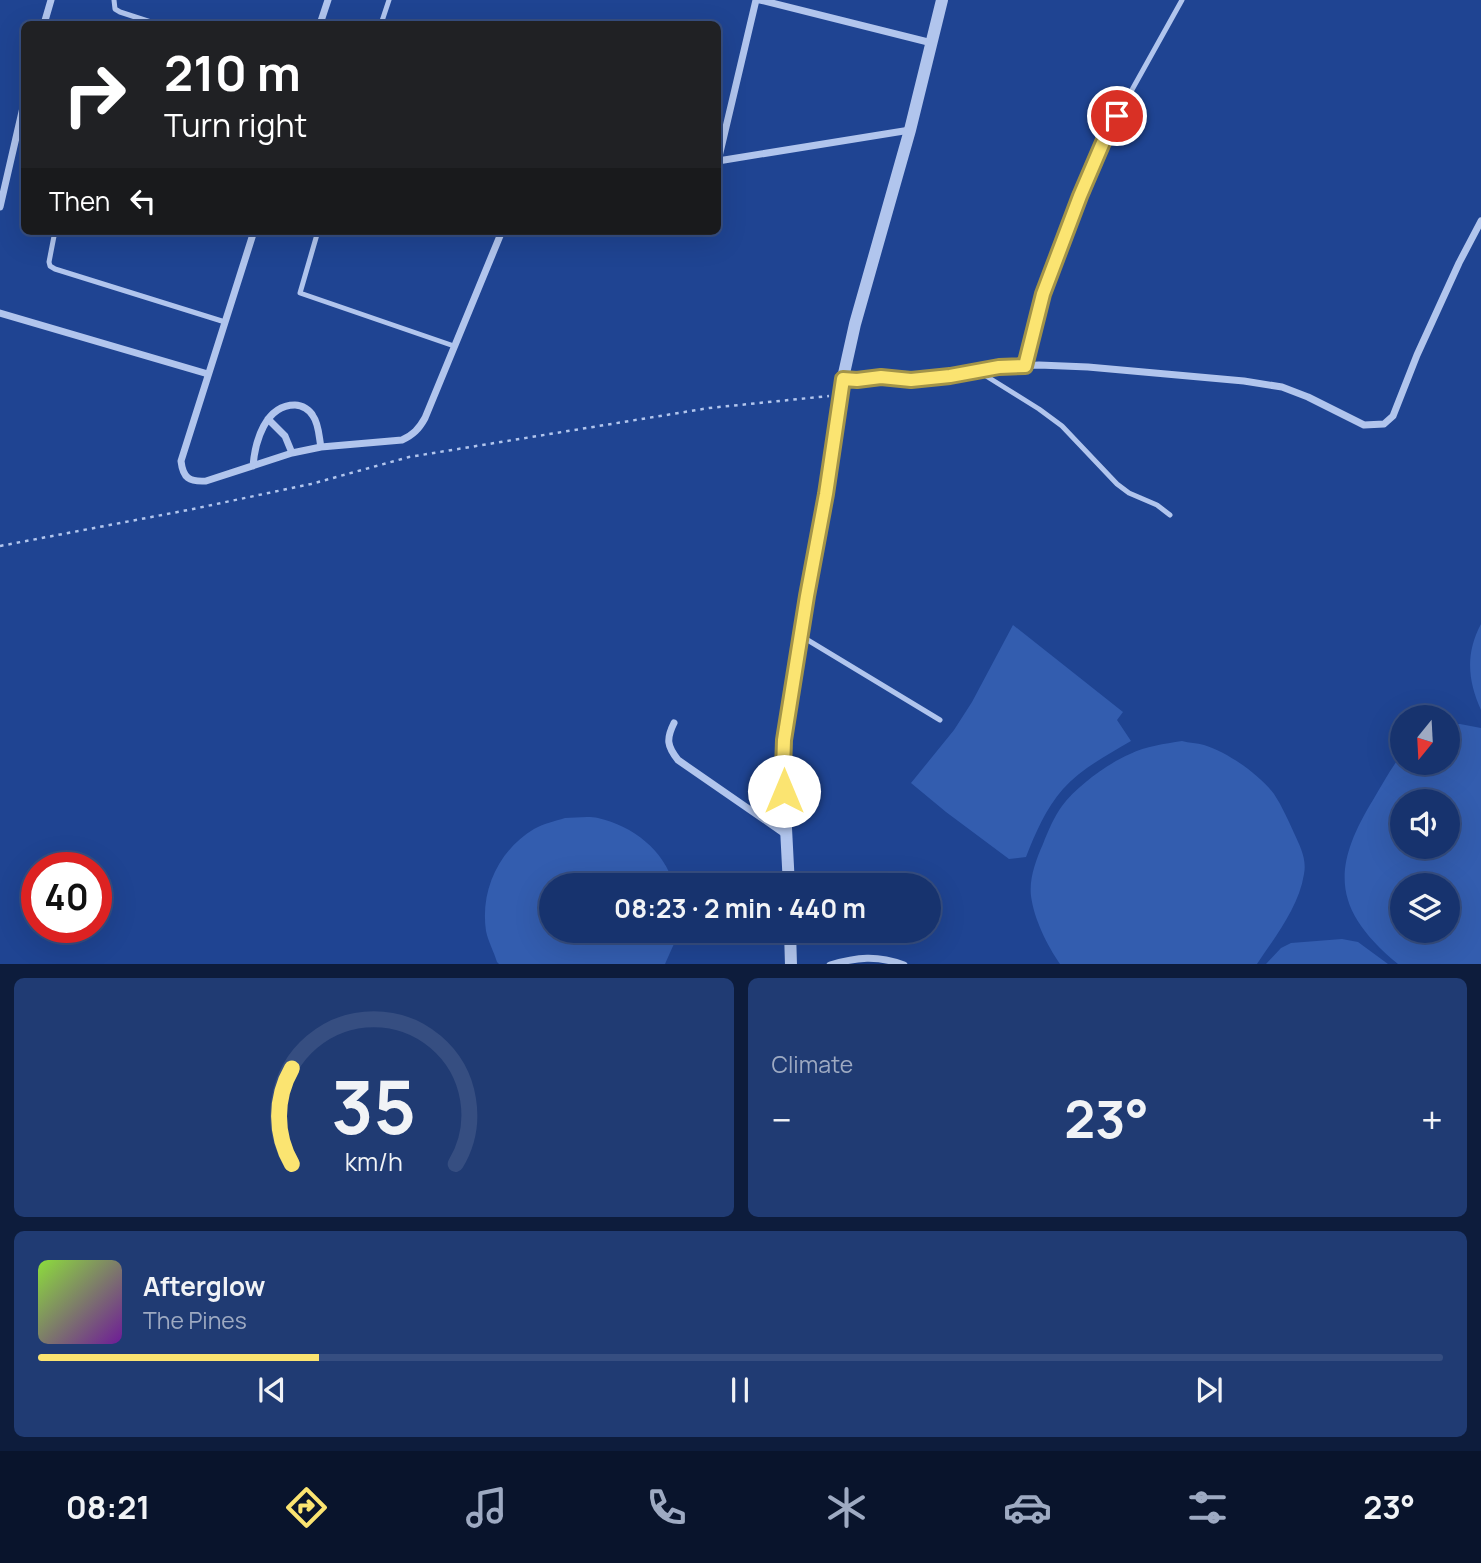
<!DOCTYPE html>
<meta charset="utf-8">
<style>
:root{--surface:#17336e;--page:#203b73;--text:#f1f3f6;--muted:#9eaac2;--line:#364e81;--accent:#fbe471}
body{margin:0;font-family:Manrope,sans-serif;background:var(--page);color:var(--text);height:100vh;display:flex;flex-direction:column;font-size:26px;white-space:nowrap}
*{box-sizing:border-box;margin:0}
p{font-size:23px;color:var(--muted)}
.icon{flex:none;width:38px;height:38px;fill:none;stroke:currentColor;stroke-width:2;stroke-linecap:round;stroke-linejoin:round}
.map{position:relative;height:964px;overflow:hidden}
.side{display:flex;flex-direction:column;gap:14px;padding:14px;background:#0d1c3c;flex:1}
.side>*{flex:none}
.top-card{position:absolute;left:21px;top:21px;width:700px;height:214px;border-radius:10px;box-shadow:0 7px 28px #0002,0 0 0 2px var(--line);background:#202124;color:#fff;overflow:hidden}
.needle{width:46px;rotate:198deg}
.fabs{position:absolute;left:1390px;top:705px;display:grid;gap:14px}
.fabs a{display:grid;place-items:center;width:70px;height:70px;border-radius:50%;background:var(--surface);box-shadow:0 7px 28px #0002,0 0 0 2px var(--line);font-size:35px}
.speed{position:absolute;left:21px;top:852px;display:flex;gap:14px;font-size:35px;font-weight:700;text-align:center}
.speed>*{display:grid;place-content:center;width:91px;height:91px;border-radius:50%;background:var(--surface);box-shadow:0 7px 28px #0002,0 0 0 2px var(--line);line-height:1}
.speed .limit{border:10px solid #d22;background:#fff;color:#111}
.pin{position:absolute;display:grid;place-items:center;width:60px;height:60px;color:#fff;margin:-30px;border:4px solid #fff;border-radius:50%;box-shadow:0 2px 7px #0007}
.me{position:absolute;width:77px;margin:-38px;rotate:0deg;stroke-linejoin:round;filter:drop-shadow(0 0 5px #0008)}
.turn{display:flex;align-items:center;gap:24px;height:147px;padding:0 28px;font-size:32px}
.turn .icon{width:91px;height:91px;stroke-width:2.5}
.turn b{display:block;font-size:49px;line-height:60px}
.then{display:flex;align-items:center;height:66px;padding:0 28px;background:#0003;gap:14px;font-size:26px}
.big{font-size:52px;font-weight:700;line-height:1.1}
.side .tile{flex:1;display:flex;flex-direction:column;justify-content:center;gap:10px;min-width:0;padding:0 24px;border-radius:10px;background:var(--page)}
.side .dial{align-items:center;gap:0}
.dial svg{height:182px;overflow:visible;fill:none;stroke:var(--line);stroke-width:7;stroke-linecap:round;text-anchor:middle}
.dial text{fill:var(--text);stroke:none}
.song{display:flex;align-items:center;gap:21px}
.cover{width:84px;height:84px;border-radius:10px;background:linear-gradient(135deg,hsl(90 70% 55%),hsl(280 70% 35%))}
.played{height:7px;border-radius:4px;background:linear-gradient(90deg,var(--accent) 20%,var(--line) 20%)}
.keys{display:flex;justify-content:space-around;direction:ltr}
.heat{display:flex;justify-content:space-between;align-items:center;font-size:38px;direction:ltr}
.side .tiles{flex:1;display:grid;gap:14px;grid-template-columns:1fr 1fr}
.tile:last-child{grid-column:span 2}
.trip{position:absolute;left:539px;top:873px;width:402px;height:70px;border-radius:35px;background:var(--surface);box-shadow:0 7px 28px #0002,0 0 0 2px var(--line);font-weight:700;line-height:70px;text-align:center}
.dock{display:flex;height:112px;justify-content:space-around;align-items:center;background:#09142c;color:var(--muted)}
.dock .icon{width:49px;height:49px}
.dock .active{color:var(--accent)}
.dock b{font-size:32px;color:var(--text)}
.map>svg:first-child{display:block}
.green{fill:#335daf;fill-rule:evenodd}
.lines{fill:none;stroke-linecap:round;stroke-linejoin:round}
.path{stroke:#b1c5ed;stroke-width:2.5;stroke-dasharray:3.5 5;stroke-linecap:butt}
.service{stroke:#b1c5ed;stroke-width:5}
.minor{stroke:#b1c5ed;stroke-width:7}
.tertiary{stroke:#b1c5ed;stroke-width:12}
.route-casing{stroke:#a39449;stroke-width:18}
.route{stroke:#fbe471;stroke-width:12}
</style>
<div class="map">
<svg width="1481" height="965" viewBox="0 0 1481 965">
<rect width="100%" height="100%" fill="#1f4492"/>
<path class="green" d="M1481,624V710C1468,681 1465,654 1481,624Z
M1013,625L1123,712L1117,720L1131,741C1107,755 1081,769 1063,789C1046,808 1035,834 1026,857L1009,859L946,812L911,783L954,730L972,702Z
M1460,724L1481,728V964H1398C1334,911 1330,870 1373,800C1382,785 1391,768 1402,754V763H1447V725ZM1402,802H1447V847H1402ZM1402,886H1447V931H1402Z
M1182,741C1189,743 1197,743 1204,745C1227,752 1259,774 1274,794C1282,806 1288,820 1294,833C1300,846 1307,859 1304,874C1299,907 1275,937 1257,964H1060C1047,945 1034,919 1031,896C1029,878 1036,860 1043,844C1048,831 1054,817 1062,806C1077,786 1107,764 1130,754C1146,746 1164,744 1182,741Z
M565,818C575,818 588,816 598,818C633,826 664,850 674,885L551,886V931H677V937L665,964L500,965L497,962C494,952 488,941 486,931C480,890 499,850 534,829C543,824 555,821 565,818Z
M1342,939L1358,942L1388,964H1266L1281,948L1291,943Z"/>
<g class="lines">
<path class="path" d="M0,546L188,510L311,484L409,457L709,408L829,396"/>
<path class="service" d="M114,0L115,9L120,12L157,24
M381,24L389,0
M55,231L49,262L50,266L55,269L225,322
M318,231L300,293L454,346
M1025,366L1043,294L1080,196L1104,140L1182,0
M978,371L1039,409L1062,426L1117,484L1129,493L1157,505L1170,515
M801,636L940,720"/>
<path class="minor" d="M760,0L932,43
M44,24L51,0
M320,24L328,0
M718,161L910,130
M718,161L756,0
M0,207L24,103
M254,231L181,461C183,478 189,482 206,481L292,453L321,447L402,440C413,435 419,429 425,418L502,231
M0,313L208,374
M843,379L857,380L881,377L911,380L950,376L999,367L1039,365L1088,367L1244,381L1282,387L1308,397L1364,425L1384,424L1393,416L1417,355L1459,263L1481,221
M268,419L285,436L292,453
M253,466C255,442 265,405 295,405C302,405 310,410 313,416C319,424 319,438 321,447
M674,723C666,739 667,746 678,760L785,834
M830,965C857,957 877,955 904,965"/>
<path class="tertiary" d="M789,886L783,770L784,740L807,596L826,494L843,378L855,324L910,130L942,0
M790,931L791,965"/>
</g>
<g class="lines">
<g class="route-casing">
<path id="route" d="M784,791L783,770L784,740L807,596L826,494L843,379L857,380L881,377L911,380L950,376L999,367L1025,366L1043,294L1080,196L1104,140L1117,116"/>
</g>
<use href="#route" class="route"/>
</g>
</svg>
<div class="fabs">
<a><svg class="needle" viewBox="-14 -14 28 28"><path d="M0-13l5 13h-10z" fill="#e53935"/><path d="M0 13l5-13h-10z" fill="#9eaac2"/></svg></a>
<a><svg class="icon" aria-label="sound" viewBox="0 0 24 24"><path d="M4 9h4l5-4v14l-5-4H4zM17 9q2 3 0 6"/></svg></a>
<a><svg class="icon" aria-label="layers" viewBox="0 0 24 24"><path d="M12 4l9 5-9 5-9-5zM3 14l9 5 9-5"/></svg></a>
</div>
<div class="speed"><div class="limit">40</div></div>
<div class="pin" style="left:1117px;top:116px;background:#d93025"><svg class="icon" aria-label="arrive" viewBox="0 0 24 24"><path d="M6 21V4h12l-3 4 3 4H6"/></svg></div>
<svg class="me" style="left:784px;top:791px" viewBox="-20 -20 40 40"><circle r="19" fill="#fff"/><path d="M0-13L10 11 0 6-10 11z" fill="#fbe471"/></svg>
<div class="trip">08:23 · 2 min · 440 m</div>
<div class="top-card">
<div class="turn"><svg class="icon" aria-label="right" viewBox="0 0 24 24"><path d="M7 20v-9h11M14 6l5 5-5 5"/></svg><div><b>210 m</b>Turn right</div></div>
<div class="then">Then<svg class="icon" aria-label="left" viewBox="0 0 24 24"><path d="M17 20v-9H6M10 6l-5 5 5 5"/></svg></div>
</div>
</div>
<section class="side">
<div class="tiles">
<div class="tile dial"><svg viewBox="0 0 100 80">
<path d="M14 69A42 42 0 1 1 86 69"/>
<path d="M14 69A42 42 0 0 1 14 27" stroke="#fbe471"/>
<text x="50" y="56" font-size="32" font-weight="700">35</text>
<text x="50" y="72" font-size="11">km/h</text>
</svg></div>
<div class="tile"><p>Climate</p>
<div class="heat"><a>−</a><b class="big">23°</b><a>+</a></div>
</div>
<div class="tile">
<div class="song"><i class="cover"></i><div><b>Afterglow</b><p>The Pines</p></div></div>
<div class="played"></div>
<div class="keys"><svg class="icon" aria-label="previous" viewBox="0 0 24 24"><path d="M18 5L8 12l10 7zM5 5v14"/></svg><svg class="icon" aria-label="pause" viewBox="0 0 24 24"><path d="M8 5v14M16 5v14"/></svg><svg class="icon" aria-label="next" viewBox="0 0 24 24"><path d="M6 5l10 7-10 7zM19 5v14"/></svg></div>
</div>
</div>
</section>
<nav class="dock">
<b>08:21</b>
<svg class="icon active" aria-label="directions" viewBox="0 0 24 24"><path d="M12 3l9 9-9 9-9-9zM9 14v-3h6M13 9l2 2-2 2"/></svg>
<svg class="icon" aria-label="music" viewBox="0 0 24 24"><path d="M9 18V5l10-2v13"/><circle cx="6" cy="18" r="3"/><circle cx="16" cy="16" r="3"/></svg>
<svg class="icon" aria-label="phone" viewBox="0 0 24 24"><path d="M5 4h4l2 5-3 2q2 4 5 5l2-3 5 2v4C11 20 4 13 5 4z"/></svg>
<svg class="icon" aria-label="climate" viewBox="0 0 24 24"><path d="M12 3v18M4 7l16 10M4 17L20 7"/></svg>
<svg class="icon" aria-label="car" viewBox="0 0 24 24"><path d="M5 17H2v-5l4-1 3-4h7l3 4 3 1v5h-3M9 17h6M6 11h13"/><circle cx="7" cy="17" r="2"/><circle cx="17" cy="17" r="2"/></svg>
<svg class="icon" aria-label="filters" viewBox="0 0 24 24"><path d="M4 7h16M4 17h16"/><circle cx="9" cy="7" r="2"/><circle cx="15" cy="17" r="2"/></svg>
<b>23°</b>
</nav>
